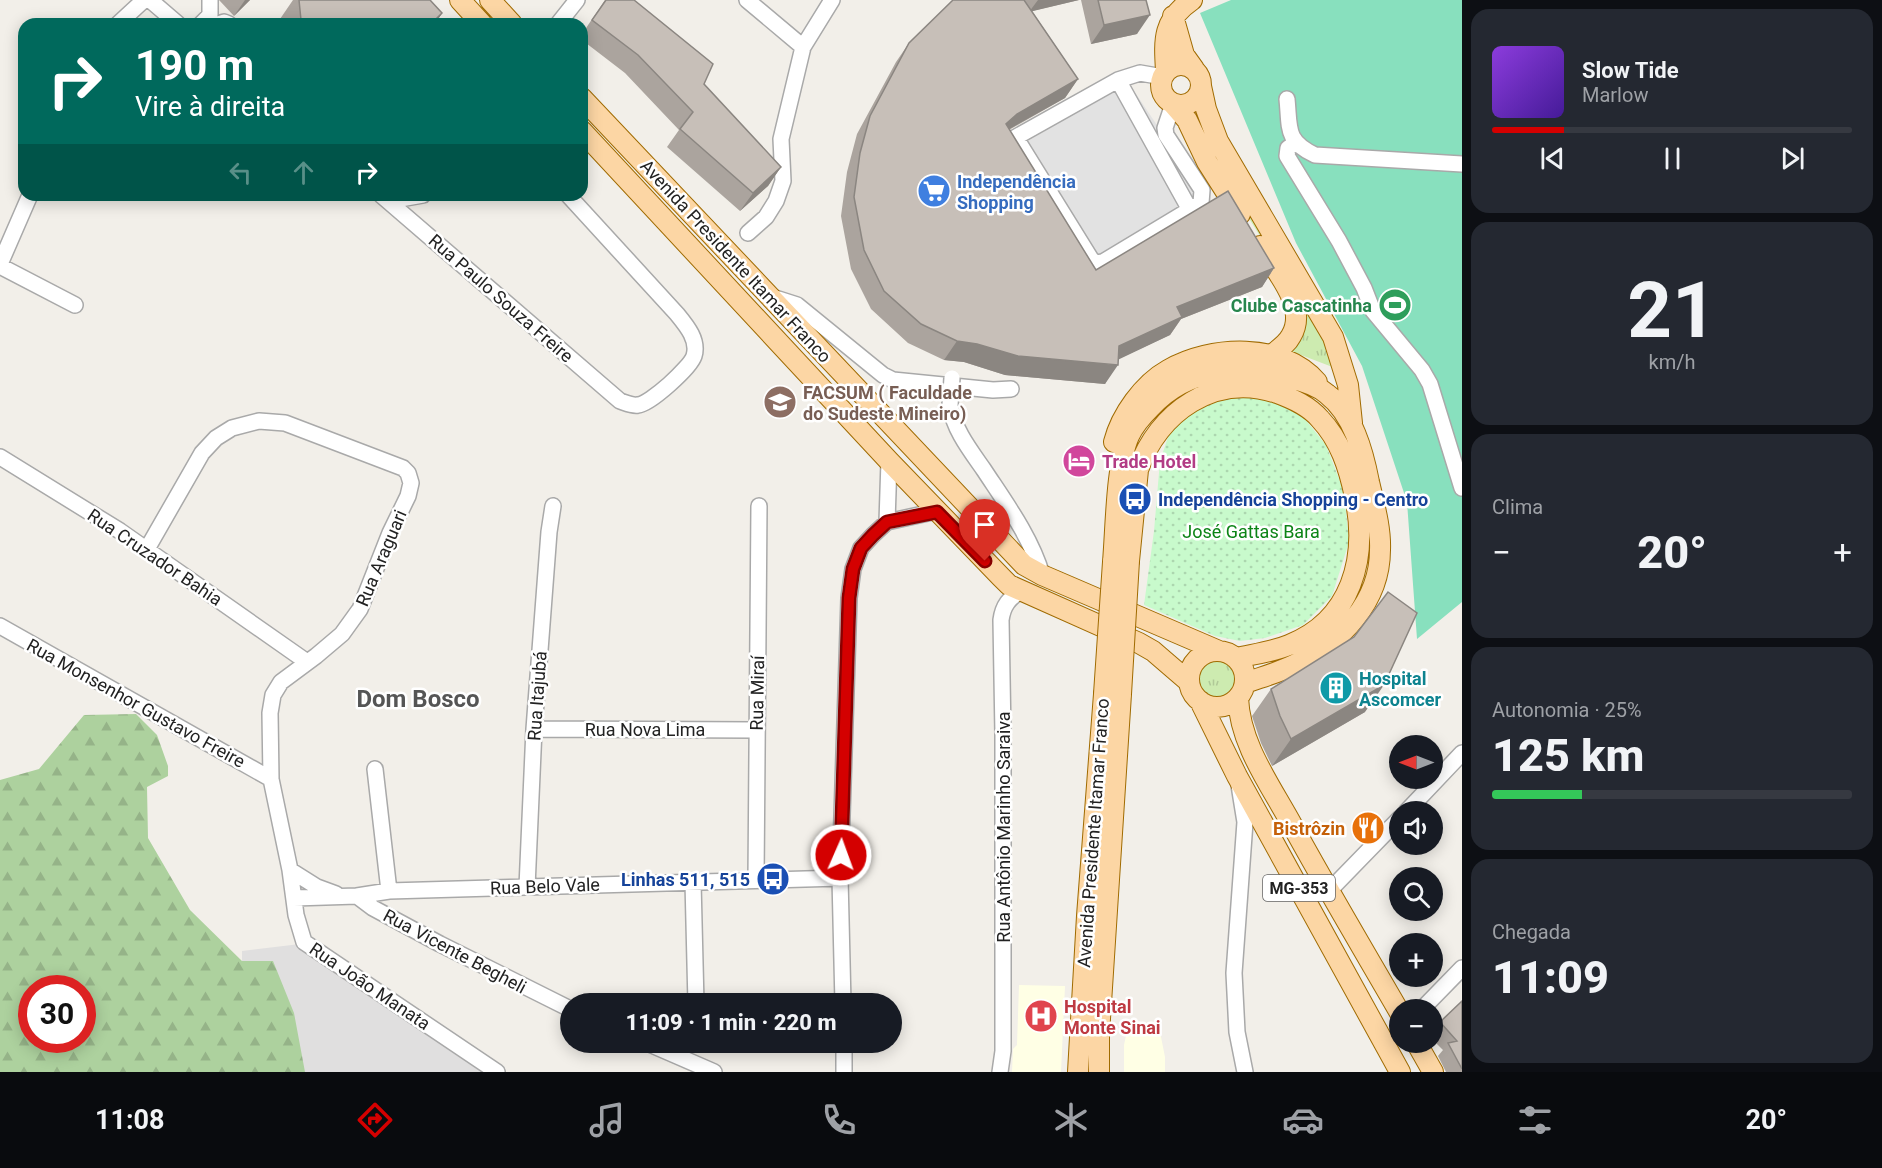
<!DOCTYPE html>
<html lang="pt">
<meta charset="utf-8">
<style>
:root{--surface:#171b24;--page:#242831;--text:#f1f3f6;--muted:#9ea1a6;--line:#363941;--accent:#d40000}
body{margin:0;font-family:Roboto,sans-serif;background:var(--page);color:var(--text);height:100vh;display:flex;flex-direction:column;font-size:22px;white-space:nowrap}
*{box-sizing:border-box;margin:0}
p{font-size:20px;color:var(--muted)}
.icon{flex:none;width:33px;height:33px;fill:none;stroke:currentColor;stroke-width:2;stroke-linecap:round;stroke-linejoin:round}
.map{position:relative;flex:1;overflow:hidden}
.drawer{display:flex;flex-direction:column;gap:9px;padding:9px;background:#0d0f14;width:420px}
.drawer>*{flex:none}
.banner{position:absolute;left:18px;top:18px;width:570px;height:183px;border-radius:18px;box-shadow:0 3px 15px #0003;background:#00695c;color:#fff;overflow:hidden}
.needle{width:39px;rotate:270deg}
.fabs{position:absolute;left:1389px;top:735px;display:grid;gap:12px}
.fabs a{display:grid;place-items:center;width:54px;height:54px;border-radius:50%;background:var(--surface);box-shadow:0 3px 15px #0003;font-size:30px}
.speed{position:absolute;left:18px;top:975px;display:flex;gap:12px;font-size:30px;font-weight:700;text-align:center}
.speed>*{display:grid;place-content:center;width:78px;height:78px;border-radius:50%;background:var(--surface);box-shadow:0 3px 15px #0003;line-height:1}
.speed .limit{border:9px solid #d22;background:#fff;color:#111}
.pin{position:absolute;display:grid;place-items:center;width:51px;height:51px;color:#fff;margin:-62px -26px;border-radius:50% 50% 50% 0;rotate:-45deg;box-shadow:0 0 6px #0007}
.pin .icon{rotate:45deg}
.me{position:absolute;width:66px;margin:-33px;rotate:2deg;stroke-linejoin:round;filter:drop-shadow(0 0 4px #0008)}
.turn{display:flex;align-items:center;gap:21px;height:126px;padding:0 18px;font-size:27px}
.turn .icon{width:78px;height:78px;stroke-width:2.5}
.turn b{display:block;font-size:42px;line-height:51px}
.lanes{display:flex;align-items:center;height:57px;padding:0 18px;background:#0003;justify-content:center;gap:30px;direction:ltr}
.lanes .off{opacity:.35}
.big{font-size:45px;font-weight:800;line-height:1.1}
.drawer .tile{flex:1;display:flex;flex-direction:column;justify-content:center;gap:9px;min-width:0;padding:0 21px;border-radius:18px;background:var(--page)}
.drawer .dial{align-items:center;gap:0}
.dial b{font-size:78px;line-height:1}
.song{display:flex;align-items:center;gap:18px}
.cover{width:72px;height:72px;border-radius:9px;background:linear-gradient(135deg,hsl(270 70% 55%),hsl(260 70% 35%))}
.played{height:6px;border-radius:3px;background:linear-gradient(90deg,var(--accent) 20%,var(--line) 20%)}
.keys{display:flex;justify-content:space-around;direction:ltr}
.heat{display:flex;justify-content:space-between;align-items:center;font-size:33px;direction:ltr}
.charge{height:9px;border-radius:4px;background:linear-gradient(90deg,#34c759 25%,var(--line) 0)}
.trip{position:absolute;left:560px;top:993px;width:342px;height:60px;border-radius:30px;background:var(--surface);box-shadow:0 3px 15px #0003;font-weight:800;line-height:60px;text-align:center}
.tabs{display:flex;height:96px;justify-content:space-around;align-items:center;background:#090b0e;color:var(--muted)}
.tabs .icon{width:42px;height:42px}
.tabs .on{color:var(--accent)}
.tabs b{font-size:27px;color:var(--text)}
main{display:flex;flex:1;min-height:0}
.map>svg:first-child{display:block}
.residential{fill:#e0dfdf}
.education{fill:#ffffe5}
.grass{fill:url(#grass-tufts)}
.forest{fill:url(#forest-firs);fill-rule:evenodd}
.park{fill:url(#park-dots)}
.pitch{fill:#88e0be}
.parking{fill:#e2e2e2}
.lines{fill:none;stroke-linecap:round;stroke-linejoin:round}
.minor-casing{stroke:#a9a9a9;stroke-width:18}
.major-casing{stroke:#a06b00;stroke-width:22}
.minor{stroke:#fff;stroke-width:15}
.major{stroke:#fcd6a4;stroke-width:20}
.minor-bridge-casing{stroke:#a9a9a9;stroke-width:18;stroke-linecap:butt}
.major-bridge-casing{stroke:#a06b00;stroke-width:22;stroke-linecap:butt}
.minor-bridge{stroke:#fff;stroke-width:15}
.major-bridge{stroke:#fcd6a4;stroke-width:20}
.wall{fill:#aba49e}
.shaded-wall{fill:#8b8681}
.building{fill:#c7bfb8;stroke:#8b8681;stroke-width:1.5}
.route-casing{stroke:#8a0000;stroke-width:15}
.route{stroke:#d40000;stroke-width:10}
.labels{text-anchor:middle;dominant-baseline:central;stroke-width:5;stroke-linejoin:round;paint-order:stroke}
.shield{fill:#fff;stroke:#646464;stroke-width:1.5}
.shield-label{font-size:16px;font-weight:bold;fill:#222}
.shop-label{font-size:18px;font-weight:bold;fill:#366cbe;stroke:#fff;text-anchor:start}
.street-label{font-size:18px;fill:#222;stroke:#fff}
.leisure-label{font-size:18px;font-weight:bold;fill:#27864d;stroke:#fff;text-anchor:end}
.education-label{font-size:18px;font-weight:bold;fill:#785e54;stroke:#fff;text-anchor:start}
.hotel-label{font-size:18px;font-weight:bold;fill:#b23c85;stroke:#fff;text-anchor:start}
.transit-label{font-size:18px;font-weight:bold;fill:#164399;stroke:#fff;text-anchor:start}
.park-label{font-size:18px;fill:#0c8416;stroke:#fff}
.culture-label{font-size:18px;font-weight:bold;fill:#0d838f;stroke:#fff;text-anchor:start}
.food-label{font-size:18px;font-weight:bold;fill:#c56008;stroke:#fff;text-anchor:end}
.health-label{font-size:18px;font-weight:bold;fill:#be3a42;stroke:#fff;text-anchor:start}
.district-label{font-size:24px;font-weight:bold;fill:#555;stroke:#fff}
</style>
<main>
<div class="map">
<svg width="1462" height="1072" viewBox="0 0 1462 1072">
<defs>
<pattern id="grass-tufts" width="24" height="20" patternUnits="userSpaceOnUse" patternTransform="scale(1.5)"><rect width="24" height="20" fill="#cdebb0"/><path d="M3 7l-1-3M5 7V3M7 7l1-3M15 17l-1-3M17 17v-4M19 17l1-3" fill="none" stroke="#b0c997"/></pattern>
<pattern id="forest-firs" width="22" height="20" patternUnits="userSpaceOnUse" patternTransform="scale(1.5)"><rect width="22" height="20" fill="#add19e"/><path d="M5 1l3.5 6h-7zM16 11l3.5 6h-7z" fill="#95b388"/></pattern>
<pattern id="park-dots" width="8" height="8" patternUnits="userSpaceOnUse" patternTransform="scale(1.5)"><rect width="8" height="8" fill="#c8facc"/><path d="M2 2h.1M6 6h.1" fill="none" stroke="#acd6af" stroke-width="1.8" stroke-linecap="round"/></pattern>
</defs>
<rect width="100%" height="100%" fill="#f2efe9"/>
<path class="residential" d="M300,944L491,1072H265L242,1006V951Z"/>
<path class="education" d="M1019,985L1065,986L1061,1072H1012L1013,1049L1017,1045Z
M1128,1026L1159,1027L1165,1057V1072H1124V1045Z"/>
<path class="grass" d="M1200,113L1328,337L1335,368L1288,350L1293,289L1245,212L1191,115Z
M1195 677a20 20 0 1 1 40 0a20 20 0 1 1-40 0Z"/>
<path class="forest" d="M136,714L157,735L168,766V776L147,787L148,838L190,910L242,961H273L294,1013L305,1072H0V780L39,769L84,715ZM32,988H82V1040H32Z"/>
<path class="park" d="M1228,397H1264L1301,414L1326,445L1344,492L1349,542L1332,596L1303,625L1265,638L1240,641L1215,636L1144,605L1154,531L1160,461L1169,434L1189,411Z"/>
<path class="pitch" d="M1231,0H1462V602L1417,639L1407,502L1362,366L1296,243L1200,13Z"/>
<path class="parking" d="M1128,82L1210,204L1091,276L1011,151Z"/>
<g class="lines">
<g class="minor-casing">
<path id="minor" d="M150,0L178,24
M747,0L803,47
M118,24L144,0
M201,24L210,15V0
M218,24L224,22L229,24
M558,24L577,0
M1118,80L1190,210
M1287,99C1290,128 1285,141 1315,155L1462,164
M1016,138L1091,259L1096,263L1103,262L1201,203L1202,190L1166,135L1165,128L1173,104
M1009,141L1118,80L1140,73L1163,77
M1296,143L1288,148L1287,156L1339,241L1364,288L1373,311L1422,370L1430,384L1462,488
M381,195L620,401C626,403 632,406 638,405C650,404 690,368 694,356C699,340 686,325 677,314L568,195
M389,201L423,195
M748,233L766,217L776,201L783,181L781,139L803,47L832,0
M0,264L30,195
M0,266L75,305
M772,297L797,305L883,375L893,380L993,390L1011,389
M950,405C954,430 970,450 984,470C1005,502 1031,537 1042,575
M0,457L120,531L307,662
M887,522L889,461
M147,549L202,453L216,438L232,428L259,421L285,423L403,468L408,473L411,483L408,496L390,533L360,609L342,634L316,656L281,682L273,695L270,713L271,779L290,870L296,915L304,942L497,1072
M0,626L271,779
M534,729L756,730
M375,769L389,891
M1239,785L1245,822L1234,973L1237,1032L1245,1072
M1406,812L1462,753
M290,870L317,887L336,894
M756,879L759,506
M693,882L696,1004
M527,887L534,729L549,532L553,506
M1328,892L1400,818
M357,896L389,891L840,878
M294,898L357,896L373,908L440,944L570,1009
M843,1004L840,878L849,598L853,569L861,548L873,535L887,522L937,511
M1417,1010L1424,1007L1462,968
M645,1042L714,1072
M844,1042V1072
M1000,1072L1003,1051V735L1001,620C1003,605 1009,599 1021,590"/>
</g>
<g class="major-casing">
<path id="major" d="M460,0L482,24
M490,0L512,24
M1173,16L1184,55L1194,69
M1161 85a20 20 0 1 1 40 0a20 20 0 1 1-40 0Z
M1166,71C1164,38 1163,20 1192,0
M1201,86L1206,109L1218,141L1333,337L1348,385L1352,423
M582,98L1024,565L1042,575L1219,651
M1173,104L1187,120L1207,162L1240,214
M582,131L889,461L1001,577L1009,585L1139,643L1153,651L1189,682
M1260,246C1275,270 1309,307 1291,336C1287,344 1278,350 1270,356
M1114,442C1121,415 1143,384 1168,370C1211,345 1283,342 1317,382
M1129,561L1138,470C1158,412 1215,372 1277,393C1293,399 1309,406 1320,419C1340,440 1349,468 1355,497C1368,558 1352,620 1289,645C1272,652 1254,654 1236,658
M1113,562C1116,527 1116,465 1129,436C1134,425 1143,415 1151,407C1188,367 1245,362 1294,379C1306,382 1318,386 1327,394C1353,414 1363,451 1369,482C1374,504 1381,528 1380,550C1380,602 1341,642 1296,664C1280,672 1262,677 1245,683
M1189 679a28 28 0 1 1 56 0a28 28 0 1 1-56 0Z
M1238,698C1240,744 1269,783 1291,823C1326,887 1363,949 1400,1013
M1200,701L1237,776L1400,1072
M1416,1042L1433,1072
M1078,1072L1087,916L1104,694
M1099,1072V1034L1121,694"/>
</g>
<use href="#minor" class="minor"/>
<use href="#major" class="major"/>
<g class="minor-bridge-casing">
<path id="minor-bridge" d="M950,405L952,378"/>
</g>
<g class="major-bridge-casing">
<path id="major-bridge" d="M1104,694L1113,562
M1121,694L1129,561"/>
</g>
<use href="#minor-bridge" class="minor-bridge"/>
<use href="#major-bridge" class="major-bridge"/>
</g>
<path class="wall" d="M219,0H250L234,16Z
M293,0H430L442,13L435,24H280V19Z
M605,0L704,84L781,167L768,186L740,211L667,147L679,130L625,73L582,40V34Z
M1025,0H1079L1032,11L1078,79L1065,98L1009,130L1096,270L1274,268L1262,287L1181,319L1170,335L1118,359L1105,384L1005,375L964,362L944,360L908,343L871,309L851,269L841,216L847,172L857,134L896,62L909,43Z
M1081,0H1146L1137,34L1091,44Z
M1271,689L1365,712L1272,766L1261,743L1252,716Z
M1462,1001V1072H1446L1438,1056L1443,1050L1432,1039V1032L1440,1022Z"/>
<path class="shaded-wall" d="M245,0H250L234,16Z
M1038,0H1079L1029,12Z
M442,13L435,24H431Z
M1150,15L1137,34L1091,44L1104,25Z
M1078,79L1065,98L1004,132L1006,124L1017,114Z
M781,167L768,186L740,211L753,193Z
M1274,268L1262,287L1181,319L1170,335L1107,365H1118L1105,384L1005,375L964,362L944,360L957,341L1119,346L1177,307Z
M1384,685L1365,712L1272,766L1291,739Z"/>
<path class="building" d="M299,0H430L442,13L431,24H298L301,20Z
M606,0H634L713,64L704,84L781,167L753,193L680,129L693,112L638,55L592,20Z
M953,0H1024L1078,79L1017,114L1006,124L1096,270L1228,191L1274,268L1177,307L1182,317L1119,346L1118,365L1018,356L977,344L957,341L921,324L884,291L864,250L854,197L860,153L870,116L909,43Z
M1098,0H1146L1150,15L1104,25Z
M1388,592L1417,613L1384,685L1291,739L1280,716L1271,689L1354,637Z
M1462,1001V1069L1448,1043L1457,1041L1440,1022Z"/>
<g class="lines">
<g class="route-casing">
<path id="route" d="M841,855L849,598L853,569L861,548L873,535L887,522L937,512L985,561"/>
</g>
<use href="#route" class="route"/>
</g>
<defs>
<g id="supermarket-disc" transform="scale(1.725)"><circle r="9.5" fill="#3f7fe0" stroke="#fff"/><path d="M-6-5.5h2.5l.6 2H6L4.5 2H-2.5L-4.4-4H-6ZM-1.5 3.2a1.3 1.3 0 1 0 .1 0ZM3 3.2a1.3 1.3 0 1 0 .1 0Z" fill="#fff"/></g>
<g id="stadium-disc" transform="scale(1.725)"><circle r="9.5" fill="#2e9e5b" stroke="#fff"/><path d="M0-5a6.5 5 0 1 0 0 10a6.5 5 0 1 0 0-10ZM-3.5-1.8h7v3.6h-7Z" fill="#fff"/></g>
<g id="university-disc" transform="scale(1.725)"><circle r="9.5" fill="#8d6e63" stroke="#fff"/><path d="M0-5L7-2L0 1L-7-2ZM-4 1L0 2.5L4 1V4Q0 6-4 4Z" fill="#fff"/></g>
<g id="hotel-disc" transform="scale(1.725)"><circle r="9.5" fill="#d1479c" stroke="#fff"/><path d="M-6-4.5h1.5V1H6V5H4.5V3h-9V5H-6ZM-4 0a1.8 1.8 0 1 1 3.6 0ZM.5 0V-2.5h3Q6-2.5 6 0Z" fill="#fff"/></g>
<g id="bus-disc" transform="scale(1.725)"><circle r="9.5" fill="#1a4fb4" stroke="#fff"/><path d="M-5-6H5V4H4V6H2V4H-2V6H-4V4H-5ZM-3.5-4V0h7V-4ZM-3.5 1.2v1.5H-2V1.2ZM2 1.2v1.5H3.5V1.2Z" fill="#fff"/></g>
<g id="building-disc" transform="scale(1.725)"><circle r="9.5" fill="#0f9aa8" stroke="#fff"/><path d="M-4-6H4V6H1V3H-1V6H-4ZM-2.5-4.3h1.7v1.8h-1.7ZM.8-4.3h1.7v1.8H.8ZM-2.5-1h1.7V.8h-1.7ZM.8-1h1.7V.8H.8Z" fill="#fff"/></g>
<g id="restaurant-disc" transform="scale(1.725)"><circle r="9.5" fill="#e8710a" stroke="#fff"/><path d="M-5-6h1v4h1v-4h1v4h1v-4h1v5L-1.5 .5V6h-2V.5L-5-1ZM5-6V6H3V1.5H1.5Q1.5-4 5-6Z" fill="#fff"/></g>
<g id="hospital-disc" transform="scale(1.725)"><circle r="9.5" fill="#e0444e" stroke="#fff"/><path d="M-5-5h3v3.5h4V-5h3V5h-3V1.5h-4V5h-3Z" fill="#fff"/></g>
</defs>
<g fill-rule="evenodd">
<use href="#supermarket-disc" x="934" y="191"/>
<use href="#stadium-disc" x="1395" y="305"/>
<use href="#university-disc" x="780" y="402"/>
<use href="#hotel-disc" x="1079" y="461"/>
<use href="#bus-disc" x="1135" y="499"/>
<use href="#building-disc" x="1336" y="688"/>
<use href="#restaurant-disc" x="1368" y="828"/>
<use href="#bus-disc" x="773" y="879"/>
<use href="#hospital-disc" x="1041" y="1016"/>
</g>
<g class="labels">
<rect class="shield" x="1263" y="875" width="72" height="26" rx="4.5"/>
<g class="shield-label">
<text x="1299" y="888">MG-353</text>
</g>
<g class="shop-label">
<text x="957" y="181">Independência<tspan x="957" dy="21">Shopping</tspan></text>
</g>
<g class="street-label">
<text transform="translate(736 261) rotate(47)">Avenida Presidente Itamar Franco</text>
<text transform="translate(501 298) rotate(41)">Rua Paulo Souza Freire</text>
<text transform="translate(155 557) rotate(34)">Rua Cruzador Bahia</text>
<text transform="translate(381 558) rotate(-67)">Rua Araguari</text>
<text transform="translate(757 693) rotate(-89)">Rua Miraí</text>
<text transform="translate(537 696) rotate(-86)">Rua Itajubá</text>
<text transform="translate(136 703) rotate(29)">Rua Monsenhor Gustavo Freire</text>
<text x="645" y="729">Rua Nova Lima</text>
<text transform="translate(1003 827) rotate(-90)">Rua Antônio Marinho Saraiva</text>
<text transform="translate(1093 833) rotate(-86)">Avenida Presidente Itamar Franco</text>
<text transform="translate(545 886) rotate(-2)">Rua Belo Vale</text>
<text transform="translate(455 951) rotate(28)">Rua Vicente Begheli</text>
<text transform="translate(370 986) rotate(34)">Rua João Manata</text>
</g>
<g class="leisure-label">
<text x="1372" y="305">Clube Cascatinha</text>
</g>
<g class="education-label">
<text x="803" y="392">FACSUM ( Faculdade<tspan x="803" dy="21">do Sudeste Mineiro)</tspan></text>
</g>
<g class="hotel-label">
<text x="1102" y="461">Trade Hotel</text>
</g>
<g class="transit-label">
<text x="1158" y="499">Independência Shopping - Centro</text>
<text x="750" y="879" text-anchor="end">Linhas 511, 515</text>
</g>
<g class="park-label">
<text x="1251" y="531">José Gattas Bara</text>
</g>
<g class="culture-label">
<text x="1359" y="678">Hospital<tspan x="1359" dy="21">Ascomcer</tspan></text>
</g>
<g class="food-label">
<text x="1345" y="828">Bistrôzin</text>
</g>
<g class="health-label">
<text x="1064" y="1006">Hospital<tspan x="1064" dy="21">Monte Sinai</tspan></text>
</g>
<g class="district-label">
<text x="418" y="699">Dom Bosco</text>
</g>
</g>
</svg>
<div class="fabs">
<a><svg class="needle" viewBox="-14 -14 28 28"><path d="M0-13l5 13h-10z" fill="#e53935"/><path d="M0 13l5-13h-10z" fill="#9ea1a6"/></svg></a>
<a><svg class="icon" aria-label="sound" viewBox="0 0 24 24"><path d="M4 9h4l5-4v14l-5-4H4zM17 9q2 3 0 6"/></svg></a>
<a><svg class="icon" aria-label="search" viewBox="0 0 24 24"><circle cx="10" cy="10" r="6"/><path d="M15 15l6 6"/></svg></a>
<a>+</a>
<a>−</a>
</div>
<div class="speed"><div class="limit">30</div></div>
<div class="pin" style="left:985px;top:561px;background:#d93025"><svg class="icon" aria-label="arrive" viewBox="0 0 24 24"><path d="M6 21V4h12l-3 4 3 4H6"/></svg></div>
<svg class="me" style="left:841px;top:855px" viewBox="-20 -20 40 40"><circle r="17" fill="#d40000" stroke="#fff" stroke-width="3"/><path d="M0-11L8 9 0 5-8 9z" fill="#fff"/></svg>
<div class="trip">11:09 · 1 min · 220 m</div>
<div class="banner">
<div class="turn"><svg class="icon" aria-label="right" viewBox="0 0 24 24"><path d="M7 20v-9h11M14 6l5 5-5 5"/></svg><div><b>190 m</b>Vire à direita</div></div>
<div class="lanes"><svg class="icon off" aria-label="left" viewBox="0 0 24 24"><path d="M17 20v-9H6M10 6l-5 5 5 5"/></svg><svg class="icon off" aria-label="ahead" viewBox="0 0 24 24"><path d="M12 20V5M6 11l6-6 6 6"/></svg><svg class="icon" aria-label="right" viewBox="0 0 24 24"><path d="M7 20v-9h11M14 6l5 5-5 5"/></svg></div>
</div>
</div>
<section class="drawer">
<div class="tile">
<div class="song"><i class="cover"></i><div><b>Slow Tide</b><p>Marlow</p></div></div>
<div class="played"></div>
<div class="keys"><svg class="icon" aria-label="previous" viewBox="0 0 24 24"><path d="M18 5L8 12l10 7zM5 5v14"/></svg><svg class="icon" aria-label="pause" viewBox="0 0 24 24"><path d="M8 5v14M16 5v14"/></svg><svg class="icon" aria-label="next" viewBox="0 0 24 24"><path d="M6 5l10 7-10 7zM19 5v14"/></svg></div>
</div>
<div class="tile dial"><b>21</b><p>km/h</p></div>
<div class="tile"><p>Clima</p>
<div class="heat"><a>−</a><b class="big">20°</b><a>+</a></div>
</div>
<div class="tile"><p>Autonomia · 25%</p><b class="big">125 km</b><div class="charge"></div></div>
<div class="tile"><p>Chegada</p><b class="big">11:09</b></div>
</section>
</main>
<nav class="tabs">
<b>11:08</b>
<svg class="icon on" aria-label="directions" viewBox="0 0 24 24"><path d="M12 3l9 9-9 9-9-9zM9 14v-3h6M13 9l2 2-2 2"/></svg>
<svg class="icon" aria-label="music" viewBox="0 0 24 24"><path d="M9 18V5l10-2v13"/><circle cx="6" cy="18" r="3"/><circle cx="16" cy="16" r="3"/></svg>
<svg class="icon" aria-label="phone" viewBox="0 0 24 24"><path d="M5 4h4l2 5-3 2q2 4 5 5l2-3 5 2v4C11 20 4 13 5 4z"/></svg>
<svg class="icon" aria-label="climate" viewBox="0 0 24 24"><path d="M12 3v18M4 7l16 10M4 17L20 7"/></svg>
<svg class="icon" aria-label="car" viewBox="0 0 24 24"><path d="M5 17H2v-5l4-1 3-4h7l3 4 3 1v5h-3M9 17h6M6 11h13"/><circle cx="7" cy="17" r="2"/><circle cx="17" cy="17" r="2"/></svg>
<svg class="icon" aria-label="filters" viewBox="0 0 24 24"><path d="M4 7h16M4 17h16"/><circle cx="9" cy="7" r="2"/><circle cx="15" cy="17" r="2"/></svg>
<b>20°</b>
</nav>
